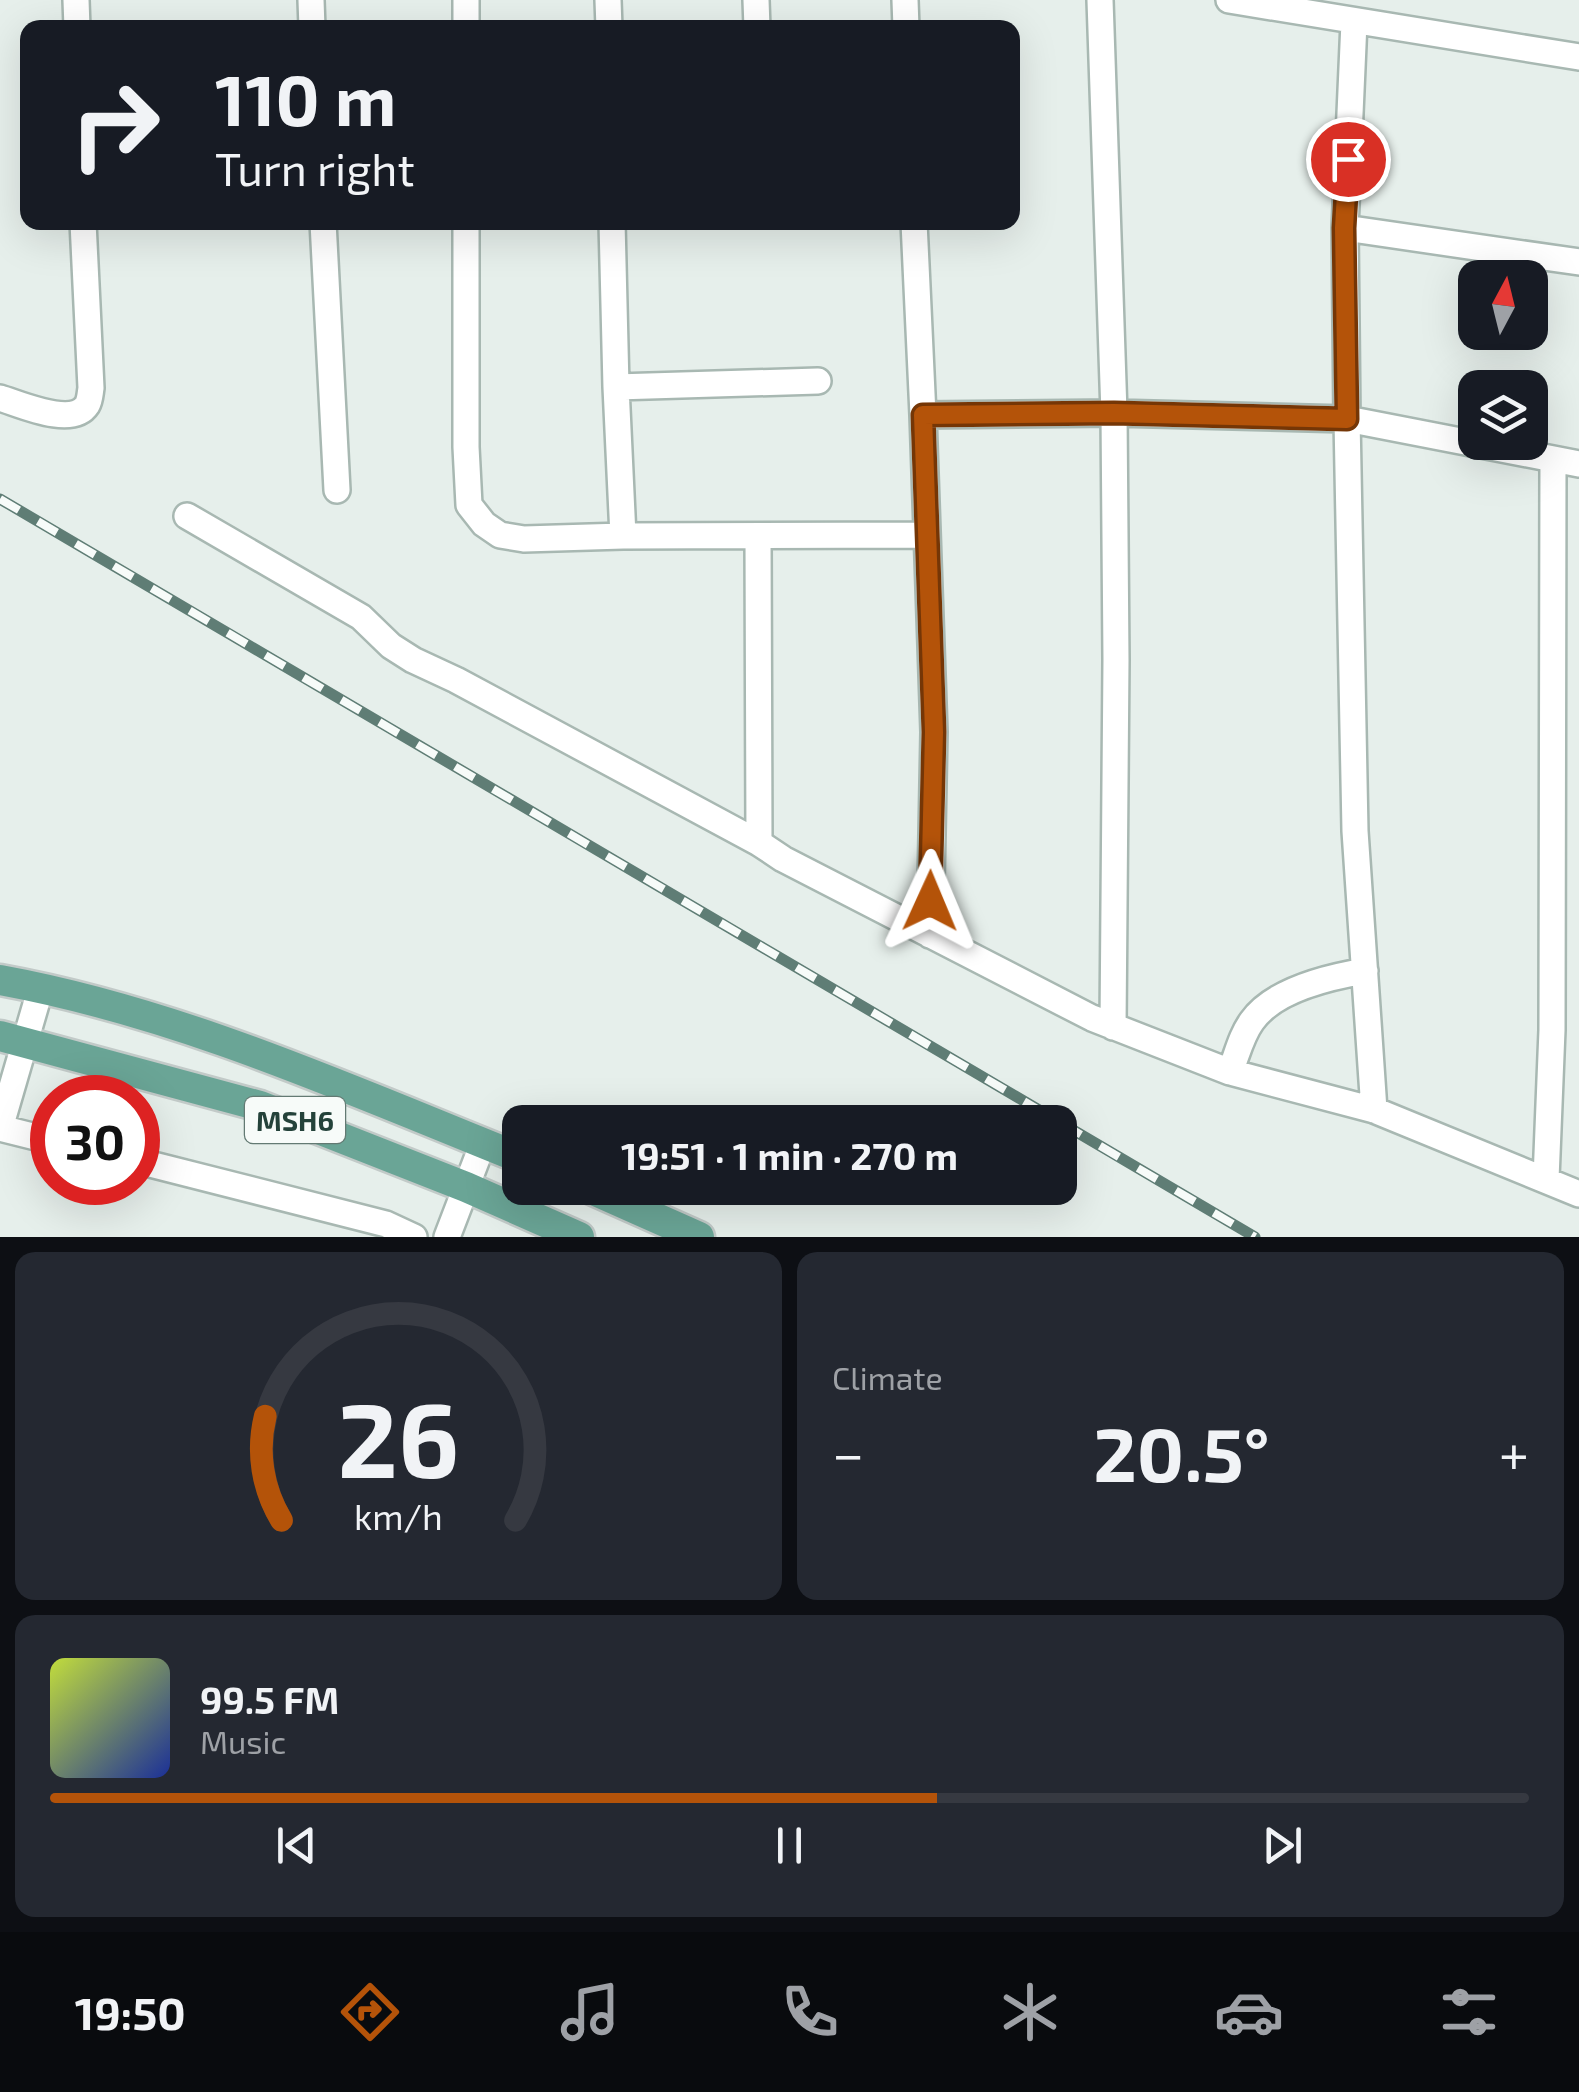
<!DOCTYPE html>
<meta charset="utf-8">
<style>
:root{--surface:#171b24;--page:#242831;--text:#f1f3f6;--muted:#9ea1a6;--line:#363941;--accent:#b45309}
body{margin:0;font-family:"Exo 2",sans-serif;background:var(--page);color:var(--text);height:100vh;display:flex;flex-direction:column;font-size:38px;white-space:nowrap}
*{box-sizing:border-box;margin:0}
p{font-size:32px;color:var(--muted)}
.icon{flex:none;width:55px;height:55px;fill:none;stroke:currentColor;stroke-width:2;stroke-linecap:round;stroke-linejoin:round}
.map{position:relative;height:1237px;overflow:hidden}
.drawer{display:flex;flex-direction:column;gap:15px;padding:15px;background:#0d0f14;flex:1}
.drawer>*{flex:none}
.hud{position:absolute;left:20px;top:20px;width:1000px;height:210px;border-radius:20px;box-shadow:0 10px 40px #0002;background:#171b24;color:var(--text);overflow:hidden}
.needle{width:65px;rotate:7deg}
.controls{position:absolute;left:1458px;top:260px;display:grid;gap:20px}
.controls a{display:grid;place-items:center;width:90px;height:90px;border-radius:20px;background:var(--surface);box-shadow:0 10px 40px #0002;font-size:50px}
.speed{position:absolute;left:30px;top:1075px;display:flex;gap:20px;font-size:50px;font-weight:700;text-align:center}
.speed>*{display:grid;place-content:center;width:130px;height:130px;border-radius:50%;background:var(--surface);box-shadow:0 10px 40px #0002;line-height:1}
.speed .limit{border:15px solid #d22;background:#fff;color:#111}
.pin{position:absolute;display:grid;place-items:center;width:85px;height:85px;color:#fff;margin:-42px;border:5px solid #fff;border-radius:50%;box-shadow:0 2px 10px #0007}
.me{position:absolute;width:110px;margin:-55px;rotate:1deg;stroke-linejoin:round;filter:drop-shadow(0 0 8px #0008)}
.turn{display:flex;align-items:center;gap:35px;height:210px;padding:0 30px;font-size:45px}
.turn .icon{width:130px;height:130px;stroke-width:2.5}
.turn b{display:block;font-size:70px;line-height:85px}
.big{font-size:75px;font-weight:700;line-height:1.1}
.drawer .tile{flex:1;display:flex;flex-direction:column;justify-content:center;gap:15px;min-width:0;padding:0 35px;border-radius:20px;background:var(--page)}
.drawer .dial{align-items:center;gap:0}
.dial svg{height:260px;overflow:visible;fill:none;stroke:var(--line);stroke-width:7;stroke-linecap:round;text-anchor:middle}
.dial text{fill:var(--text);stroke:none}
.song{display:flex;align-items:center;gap:30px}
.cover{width:120px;height:120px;border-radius:15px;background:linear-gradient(135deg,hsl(70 70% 55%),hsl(230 70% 35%))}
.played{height:10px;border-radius:5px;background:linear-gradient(90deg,var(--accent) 60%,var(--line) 60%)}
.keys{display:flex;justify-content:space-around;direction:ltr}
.heat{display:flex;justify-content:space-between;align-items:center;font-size:55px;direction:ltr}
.drawer .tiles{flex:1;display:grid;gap:15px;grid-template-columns:1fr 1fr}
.tile:last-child{grid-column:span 2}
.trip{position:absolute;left:502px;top:1105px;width:575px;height:100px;border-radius:20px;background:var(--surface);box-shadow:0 10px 40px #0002;font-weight:700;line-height:100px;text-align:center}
.menu{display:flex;height:160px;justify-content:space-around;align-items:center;background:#090b0e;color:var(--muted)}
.menu .icon{width:70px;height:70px}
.menu .current{color:var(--accent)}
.menu b{font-size:45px;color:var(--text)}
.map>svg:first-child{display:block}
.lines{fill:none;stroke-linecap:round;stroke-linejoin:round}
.minor-casing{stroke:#a8b8b2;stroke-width:30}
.primary-casing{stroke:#c2cac8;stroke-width:35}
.minor{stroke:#fff;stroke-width:25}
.primary{stroke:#6aa596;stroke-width:30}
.rail-casing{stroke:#5f7d75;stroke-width:11}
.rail{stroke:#f7fbf9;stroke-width:8;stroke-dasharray:22;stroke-linecap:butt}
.route-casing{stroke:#753606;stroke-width:25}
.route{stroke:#b45309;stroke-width:18}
.labels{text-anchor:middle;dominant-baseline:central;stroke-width:8;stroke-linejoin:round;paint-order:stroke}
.shield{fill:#f7fbf9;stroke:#637a73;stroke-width:2.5}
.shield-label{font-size:28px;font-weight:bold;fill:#24423a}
</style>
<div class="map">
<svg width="1579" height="1237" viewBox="0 0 1579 1237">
<rect width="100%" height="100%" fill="#e6efeb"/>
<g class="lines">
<g class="minor-casing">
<path id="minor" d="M76,0L77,28
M311,0L312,28
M466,0V28
M608,0L609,28
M756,0L757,28
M905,0L906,28
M1100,0L1114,413L1116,660L1113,1027
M1229,0L1579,57
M1354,22L1345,228L1347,419L1355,831L1374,1110
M323,222L337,490
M466,222V447L469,505L484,524L500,535L524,539L623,536L926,535
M612,222L616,387L623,536
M914,222L923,415L934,732L930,935
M1345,228L1579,262
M616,387L818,381
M0,398C20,404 72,428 87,405C90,400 90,394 91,388L83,222
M923,415L1114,413L1347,419L1579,464
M187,516L361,617L391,646L413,660L456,680L759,843L783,859L1092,1018L1230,1072L1374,1110L1579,1194
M758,536L759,843
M1230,1072C1237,1055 1241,1036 1252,1021C1274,990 1329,977 1365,971
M0,1128L41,987
M0,1128L52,1141
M138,1161L386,1224L414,1237
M1546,1179L1552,1030L1553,460
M447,1237L483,1143"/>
</g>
<g class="primary-casing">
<path id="primary" d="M0,980C181,1013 350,1090 520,1158
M0,1036L260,1106L466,1187L579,1237
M589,1188L699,1237"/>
</g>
<use href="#minor" class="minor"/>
<use href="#primary" class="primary"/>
<g class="rail-casing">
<path id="rail" d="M0,499L1255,1237"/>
</g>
<use href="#rail" class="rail"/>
</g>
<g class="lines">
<g class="route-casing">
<path id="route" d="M930,901L934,732L923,415L1114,413L1347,419L1344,228L1348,159"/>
</g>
<use href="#route" class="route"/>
</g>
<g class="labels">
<rect class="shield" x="245" y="1097" width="100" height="46" rx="8"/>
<g class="shield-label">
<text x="295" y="1120">MSH6</text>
</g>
</g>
</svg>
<div class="controls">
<a><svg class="needle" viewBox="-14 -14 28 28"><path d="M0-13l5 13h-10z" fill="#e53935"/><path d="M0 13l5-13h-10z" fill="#9ea1a6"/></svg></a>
<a><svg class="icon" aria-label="layers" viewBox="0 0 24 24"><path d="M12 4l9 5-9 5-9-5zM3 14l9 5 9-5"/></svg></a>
</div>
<div class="speed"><div class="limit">30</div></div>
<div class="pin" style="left:1348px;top:159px;background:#d93025"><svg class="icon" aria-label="arrive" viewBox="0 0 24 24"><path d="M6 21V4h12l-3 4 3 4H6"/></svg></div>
<svg class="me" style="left:930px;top:901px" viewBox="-20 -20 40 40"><path d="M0-17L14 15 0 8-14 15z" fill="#b45309" stroke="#fff" stroke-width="4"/></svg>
<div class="trip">19:51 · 1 min · 270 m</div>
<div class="hud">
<div class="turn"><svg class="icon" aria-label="right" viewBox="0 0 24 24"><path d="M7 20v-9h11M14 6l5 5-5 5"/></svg><div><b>110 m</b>Turn right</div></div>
</div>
</div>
<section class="drawer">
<div class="tiles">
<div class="tile dial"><svg viewBox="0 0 100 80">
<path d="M14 69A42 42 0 1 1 86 69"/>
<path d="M14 69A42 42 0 0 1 9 37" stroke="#b45309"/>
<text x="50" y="56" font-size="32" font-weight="700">26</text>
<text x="50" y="72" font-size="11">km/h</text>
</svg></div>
<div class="tile"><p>Climate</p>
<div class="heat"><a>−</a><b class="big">20.5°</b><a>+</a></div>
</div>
<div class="tile">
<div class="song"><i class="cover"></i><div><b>99.5 FM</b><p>Music</p></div></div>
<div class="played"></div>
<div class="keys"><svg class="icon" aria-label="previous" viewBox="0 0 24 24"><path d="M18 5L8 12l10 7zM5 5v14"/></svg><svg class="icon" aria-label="pause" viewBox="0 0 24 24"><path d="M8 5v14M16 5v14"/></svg><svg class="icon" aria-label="next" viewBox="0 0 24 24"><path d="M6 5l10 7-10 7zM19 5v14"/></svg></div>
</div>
</div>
</section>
<nav class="menu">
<b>19:50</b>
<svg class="icon current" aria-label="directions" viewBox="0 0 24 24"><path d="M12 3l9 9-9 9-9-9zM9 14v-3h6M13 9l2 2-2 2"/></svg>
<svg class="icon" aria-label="music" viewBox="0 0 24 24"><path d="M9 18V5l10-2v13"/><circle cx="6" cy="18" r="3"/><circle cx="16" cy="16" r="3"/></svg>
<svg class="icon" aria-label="phone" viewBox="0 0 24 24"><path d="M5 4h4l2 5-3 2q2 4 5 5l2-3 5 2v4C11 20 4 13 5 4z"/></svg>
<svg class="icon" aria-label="climate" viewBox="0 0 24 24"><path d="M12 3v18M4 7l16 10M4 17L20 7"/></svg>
<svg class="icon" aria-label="car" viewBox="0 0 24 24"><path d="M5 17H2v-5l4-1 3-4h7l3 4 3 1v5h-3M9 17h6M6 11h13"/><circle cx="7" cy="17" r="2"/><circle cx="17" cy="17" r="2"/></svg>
<svg class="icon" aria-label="filters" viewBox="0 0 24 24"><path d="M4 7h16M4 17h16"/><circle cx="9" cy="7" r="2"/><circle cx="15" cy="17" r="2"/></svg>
</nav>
